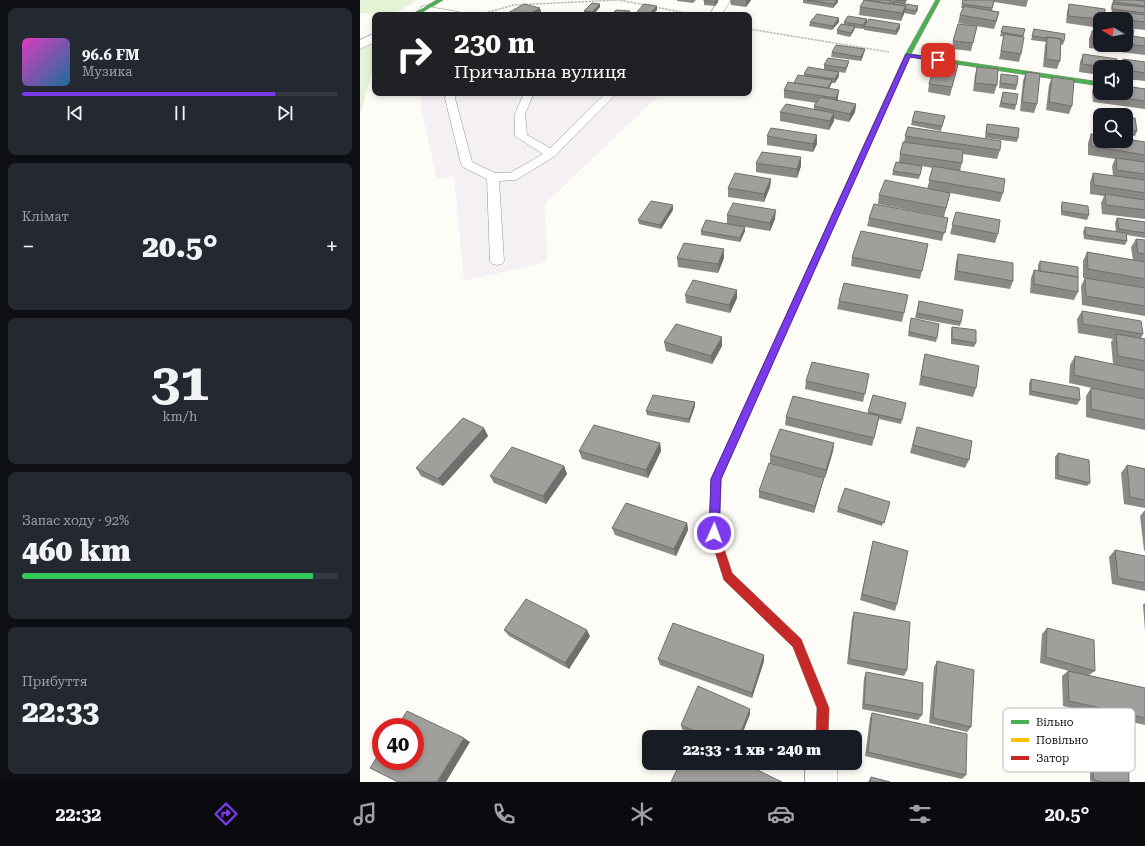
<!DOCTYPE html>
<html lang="uk">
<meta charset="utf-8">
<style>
:root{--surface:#171b24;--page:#242831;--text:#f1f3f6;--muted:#9ea1a6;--line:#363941;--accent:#7c3aed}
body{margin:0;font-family:"Roboto Serif",serif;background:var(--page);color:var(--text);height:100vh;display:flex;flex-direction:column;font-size:15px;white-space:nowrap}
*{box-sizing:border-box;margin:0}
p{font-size:13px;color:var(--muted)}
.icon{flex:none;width:22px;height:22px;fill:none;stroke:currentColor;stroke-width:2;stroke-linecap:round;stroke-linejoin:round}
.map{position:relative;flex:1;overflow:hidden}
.side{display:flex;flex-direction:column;gap:8px;padding:8px;background:#0d0f14;width:360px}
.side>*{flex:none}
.top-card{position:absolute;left:12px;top:12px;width:380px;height:84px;border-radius:8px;box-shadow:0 2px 6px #0003;background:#202124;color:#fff;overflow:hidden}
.needle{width:26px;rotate:279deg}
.buttons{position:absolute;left:733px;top:12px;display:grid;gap:8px}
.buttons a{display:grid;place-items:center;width:40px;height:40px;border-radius:8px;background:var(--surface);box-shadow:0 2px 6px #0003;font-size:20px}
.speed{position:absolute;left:12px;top:718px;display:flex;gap:8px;font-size:20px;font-weight:700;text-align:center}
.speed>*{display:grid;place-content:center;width:52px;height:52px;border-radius:50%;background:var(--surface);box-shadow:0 2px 6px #0003;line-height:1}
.speed .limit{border:6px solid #d22;background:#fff;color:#111}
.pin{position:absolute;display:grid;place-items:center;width:34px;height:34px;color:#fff;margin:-17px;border-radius:8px;box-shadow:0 2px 6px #0006}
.me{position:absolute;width:44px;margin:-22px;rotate:2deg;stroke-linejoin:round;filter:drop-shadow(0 0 3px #0008)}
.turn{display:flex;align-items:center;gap:14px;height:84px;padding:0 16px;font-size:18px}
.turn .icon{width:52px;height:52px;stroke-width:2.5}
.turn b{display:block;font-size:28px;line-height:34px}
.big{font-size:30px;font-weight:800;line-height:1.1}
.side .card{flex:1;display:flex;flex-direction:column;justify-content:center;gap:6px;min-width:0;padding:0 14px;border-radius:8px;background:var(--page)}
.side .dial{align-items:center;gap:0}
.dial b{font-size:52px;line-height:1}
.song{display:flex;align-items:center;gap:12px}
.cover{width:48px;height:48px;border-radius:6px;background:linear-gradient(135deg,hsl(310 70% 55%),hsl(200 70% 35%))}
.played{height:4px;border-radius:2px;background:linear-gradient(90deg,var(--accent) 80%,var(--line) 80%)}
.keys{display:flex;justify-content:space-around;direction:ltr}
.heat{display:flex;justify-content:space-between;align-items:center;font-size:22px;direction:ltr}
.charge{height:6px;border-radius:3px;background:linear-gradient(90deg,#34c759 92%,var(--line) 0)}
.trip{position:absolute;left:282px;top:730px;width:220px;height:40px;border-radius:8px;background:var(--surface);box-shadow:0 2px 6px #0003;font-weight:800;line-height:40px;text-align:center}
.tabs{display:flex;height:64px;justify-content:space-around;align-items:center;background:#090b0e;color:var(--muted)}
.tabs .icon{width:28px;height:28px}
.tabs .active{color:var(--accent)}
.tabs b{font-size:18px;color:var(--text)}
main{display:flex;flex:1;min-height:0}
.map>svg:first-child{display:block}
.industrial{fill:#f5f0f3}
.green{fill:#e7f3d7}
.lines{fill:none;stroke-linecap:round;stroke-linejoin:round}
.lane-casing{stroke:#979795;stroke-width:1}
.street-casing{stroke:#979795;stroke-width:1}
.fast-casing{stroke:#8e8d8b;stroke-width:1}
.slow-casing{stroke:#8e8d8b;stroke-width:1}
.jam-casing{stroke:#8e8d8b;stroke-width:1}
.path{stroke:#b9b9b8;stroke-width:1.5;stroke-dasharray:2.5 1;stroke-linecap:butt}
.lane{fill:#fffffe;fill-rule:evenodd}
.street{fill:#fffffe;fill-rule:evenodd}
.fast{fill:#4caf50;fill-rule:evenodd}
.slow{fill:#ffc107;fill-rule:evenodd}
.jam{fill:#c62828;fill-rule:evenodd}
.wall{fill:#8a8986}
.shaded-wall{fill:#716f6d}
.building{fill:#a19f9c;stroke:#716f6d}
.route{fill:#7c3aed;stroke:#51269a}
.key{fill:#fff;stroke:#b8b8b8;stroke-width:1}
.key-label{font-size:11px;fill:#111}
</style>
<main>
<section class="side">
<div class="card">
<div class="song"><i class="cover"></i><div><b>96.6 FM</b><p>Музика</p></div></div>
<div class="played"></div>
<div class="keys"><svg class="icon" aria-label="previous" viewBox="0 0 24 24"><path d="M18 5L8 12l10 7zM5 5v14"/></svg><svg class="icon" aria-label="pause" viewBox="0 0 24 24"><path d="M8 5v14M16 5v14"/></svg><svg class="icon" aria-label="next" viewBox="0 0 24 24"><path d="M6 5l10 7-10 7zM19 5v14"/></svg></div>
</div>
<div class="card"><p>Клімат</p>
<div class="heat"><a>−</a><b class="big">20.5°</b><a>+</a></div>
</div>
<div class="card dial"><b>31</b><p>km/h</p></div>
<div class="card"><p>Запас ходу · 92%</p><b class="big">460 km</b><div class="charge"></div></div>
<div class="card"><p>Прибуття</p><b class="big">22:33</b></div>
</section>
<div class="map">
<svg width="785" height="782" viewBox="0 0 785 782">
<rect width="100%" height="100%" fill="#fdfcf7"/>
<path class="industrial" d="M60,93H301L185,204L187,262L104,281L94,176L77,179L62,113Z"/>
<path class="green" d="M0,0H57L32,15L0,13Z
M15,41V62L0,115V49Z"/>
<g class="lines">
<g class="lane-casing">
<path id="lane" d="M64,6L99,12L104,15H83L61,11L60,9L61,7Z
M87,93H97L95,98L112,162L135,173H150L183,154L155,136V114L164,93H174L165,114L167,135L190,148L246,93H257L195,156L156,180L139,181L144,261L142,264L137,265L132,264L130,261L127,179L103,167L101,164L85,98Z"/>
</g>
<g class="street-casing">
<path id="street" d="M359,0H371L361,15H349Z
M15,33V42L0,49V40Z
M445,763H477V782H445Z"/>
</g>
<g class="fast-casing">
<path id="fast" d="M77,0H83L58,15H51Z
M576,0H580L551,54L740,82V86L550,57L435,313L434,315H428L427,313L545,55Z"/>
</g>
<g class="slow-casing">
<path id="slow" d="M431,310L435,313L361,479L360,508L359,511L355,513L351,511L350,508L351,479L427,313Z"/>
</g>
<g class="jam-casing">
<path id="jam" d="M355,503L359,505L360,508L359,533L372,573L441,639L469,708L468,737H456L457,708L433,647L364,580L349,533L350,508L351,505Z"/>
</g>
<path class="path" d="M295,7L336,15
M118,15L154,5L259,0L286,5
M389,29L529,52"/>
<use href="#lane" class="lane"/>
<use href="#street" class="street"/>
<use href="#fast" class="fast"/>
<use href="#slow" class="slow"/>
<use href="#jam" class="jam"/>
</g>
<path class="wall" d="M317,0H336L333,3L317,1Z
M370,0H391L386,7L371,5Z
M443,0H478V2L473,8L443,3Z
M505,0H547L545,4L558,6V10L555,15L544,13L541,21L499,15L500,7Z
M603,0H668L666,7L634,2L632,11L639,12L634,29L598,23L600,15L603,8H601Z
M753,0H785V30L766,28V19H750L752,13L751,8Z
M344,1L358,2L355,6L344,5Z
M709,4L740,19V28L706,23L707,12Z
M240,7L233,15H225L224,11Z
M479,18V22L472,30L449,26L450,22Z
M507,19V22L540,28L536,35L504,30V27L503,29L495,28L494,30L490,37L477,34V30L484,25V22Z
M617,26L611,51L592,49L593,41Z
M665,29L663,37L661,54L659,62L639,59L644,37L640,36L641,32Z
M674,29L704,41L703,45L701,44L700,61L697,69L683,67L685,45L686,42L671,40Z
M766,29L773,36L785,38V55L729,48V39L732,31L740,32V45H766Z
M505,49L504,53L501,61L471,57L472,52Z
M723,54L757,67H740V75L719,72L720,62Z
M763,59L785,62V81L766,79V67H760Z
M489,61L488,65L485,73L470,70L479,72V76L475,83H472L469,89L478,98V100L496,104L495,112L489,122L474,119V121L469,130L420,121V112L454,109V106L456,103L424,98V90L444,76V74L464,70V65Z
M598,64L590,96L568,92L569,84Z
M617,67L637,85L634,94L613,91L615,75Z
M666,72L677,104L674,113L660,111L663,81Z
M641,74L657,85L656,90L639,88L640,79Z
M692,77L712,106L709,114L686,110L689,85Z
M735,83L785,89V109L733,102L732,91Z
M643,92L656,105L655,110L639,107Z
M585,116L581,131L551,125L552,121Z
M766,117L777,131L775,136L766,135Z
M627,124L658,138L657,142L625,138L626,129Z
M548,127L640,150L637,159L603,154L602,163L600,171L643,193L640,202L568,189L590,193L584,217L518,204L519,195L567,189L573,168L562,166L559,179L532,175L533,171L539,162L540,154L544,142Z
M731,134L785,142V219L742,214L741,203L744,196L730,194V182L733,173L753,176L752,166L755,159L728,155V143Z
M407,136L457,144L453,152L407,145Z
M441,157V166L437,178L396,172V163Z
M411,179L410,187L404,202L368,197V188Z
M702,202L729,215L727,220L701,215V206Z
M313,210L301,229L279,224L278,220Z
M596,212L638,234L635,243L590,234Z
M367,215L415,219L410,231L385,227V231L380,242L341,235V231L367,223Z
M509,218H588L582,241L507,226Z
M757,218L785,222V238L767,235V241L765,245L724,239L723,232L725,227L756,232L755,223Z
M776,239L785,240V316L722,305L721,286L725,278H723V261L727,252L773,260L771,247Z
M568,244L560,279L491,266L492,257Z
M598,254L653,281L650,289L594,280L596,262Z
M317,258H364L358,273L318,267Z
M680,261L718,277V292L714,300L670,293L671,278L674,270H678V265Z
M325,295L377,298L370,313L326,303Z
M548,295L542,322L477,309L479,301Z
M559,301L601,322L600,326L555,318Z
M722,311L783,334L781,338L785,339V371L753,364L751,342L753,339L718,333L717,319Z
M550,323L577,338L576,342L548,336Z
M592,327L616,343L614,347L591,344V331Z
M304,342L362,346L352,364L306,351Z
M565,354L616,388L613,397L559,385L563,362Z
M715,356L785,371V430L726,417V396L731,388H732L709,383L710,365Z
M671,379L720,400L717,405L669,395V383Z
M446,381L507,383L503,402L445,389Z
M513,395L542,420L541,424L519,419L512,446L425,425L426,417L508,413Z
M335,406L329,423L287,415L286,411Z
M557,427L609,460L605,468L550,453Z
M124,428L128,436L83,486L61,476L56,468Z
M300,443L301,451L288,478L222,459L219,451Z
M474,443L473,451L465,478L410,463V455Z
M698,453L730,483L727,486L695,479V457Z
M767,465L785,469V508L764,504L761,473Z
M204,466L207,474L186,504L134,483L130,476Z
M464,478L454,513L399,498V491Z
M530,502L522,526L477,512L478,508Z
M785,510V551L784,550L780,516Z
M327,523L328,530L316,556L255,535L252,528Z
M513,541L537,604L535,611L500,600Z
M755,550L785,556V591L752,584L749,557Z
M785,603V631L783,605Z
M494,612L547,670L544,676L487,664L492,618Z
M687,628L735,671L729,675L785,688V725L703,706L702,676L708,671H709L680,663L682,634Z
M144,630L230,636L209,669L149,636Z
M404,655V661L392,698L300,665L298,659Z
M577,661L611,727L607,732L569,723L574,667Z
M506,672L562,715L558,720L502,709L504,678Z
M390,709V714L381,737H339L322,729L321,725Z
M512,713L606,775L602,779L505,756L510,718Z
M733,735L769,782H732L730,781V738Z
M511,777L530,782H508Z"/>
<path class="shaded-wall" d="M357,0H358V2L355,6L354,2Z
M386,0H391L386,7Z
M477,0H478V2L473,8L474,4Z
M240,4V7L233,15H232V12Z
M297,6V10L293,15H288Z
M546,6L544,14L541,21L542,13Z
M180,8L182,15H168Z
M270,11V15H267Z
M639,12L637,20L634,29L636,21Z
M479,18V22L472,30L473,26Z
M507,19V23L503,29V25Z
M540,24V28L536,35V31Z
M495,26L494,30L490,37L491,33Z
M505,49L504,53L501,61V57Z
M489,61L488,65L485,73L486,68Z
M479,72V76L475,83V79Z
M472,80L471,84L468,92V88Z
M479,90L478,98L475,106L476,98Z
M496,104L495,112L489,122L490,114Z
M474,113V121L469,130L470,121Z
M457,135V144L453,152V144Z
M441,157V166L437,178V169Z
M411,179L410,187L404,202V194Z
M313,205V210L301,229L300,225Z
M416,210L415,219L410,231V223Z
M385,227V231L380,242V238Z
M364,249V258L358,273V264Z
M377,290V298L370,313L369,305Z
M362,337V346L352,364L351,356Z
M335,402V406L329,423V419Z
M124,428L128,436L83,486L78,479Z
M300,443L301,451L288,478L286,470Z
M474,443L473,451L465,478L466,470Z
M204,466L207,474L186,504L183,496Z
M464,478L454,513L455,506Z
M327,523L328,530L316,556L314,549Z
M227,630L230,636L209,669L205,663Z
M404,655V661L392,698V693Z
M390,709V714L381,737H379Z
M104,738L110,742L86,782H77Z"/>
<path class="building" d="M344,0H357L354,2L344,1Z
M447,0H477L474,4Z
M504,0L546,6L542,13L500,7Z
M505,0H526L531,1L529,4Z
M536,0H545V1Z
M603,0H634L632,8L602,4Z
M754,0H774L785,1V6L754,2Z
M534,2L558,6L556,11L545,9L546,6L533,4Z
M232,3L240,4L232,12L224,11Z
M164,4L180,8L168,15L146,14Z
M284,4L297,6L288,15L275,14Z
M709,4L745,9V19H740L708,16Z
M752,4L785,7V13L753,9Z
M604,6L639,12L636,21L600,15Z
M256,10L270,11L267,15H251Z
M753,11L785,15V22L752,18Z
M317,14L326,15H316Z
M457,14L479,18L473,26L450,22Z
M488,16L507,19L503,25L484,22Z
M509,19L540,24L536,31L504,26Z
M481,24L495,26L491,33L477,30Z
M598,24L617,26L613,43L593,41Z
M643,26L665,29L663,36L641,32Z
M674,29L705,34L704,41L701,40V39L687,37V38L672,36Z
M766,29L774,30L773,36L766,35Z
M732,31L740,32V41L732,40Z
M644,34L664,37L661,54L641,51Z
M766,35L785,38V46L766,44Z
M687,37L701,39L700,61L686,59Z
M476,45L505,49L501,57L472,52Z
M723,54L757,59V67H746L722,64Z
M468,58L489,61L486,68L464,65Z
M763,59L785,62V73L766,70V67H763Z
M576,60L598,64L592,87L569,84Z
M448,67L479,72L475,79L444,74Z
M617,67L638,69L637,85L615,83Z
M666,72L680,74L677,104L662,102Z
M641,74L658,76L657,85L640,83Z
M438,75L472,80L468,88L434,83Z
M692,77L714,80L712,106L689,102Z
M428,82L479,90L476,98L424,90Z
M735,83H740V93H766V86L785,89V101L736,94Z
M643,92L658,94L656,105L641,103Z
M460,97L496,104L490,114L454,106Z
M426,104L474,113L470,121L420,112Z
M555,111L585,116L582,126L552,121Z
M766,117L775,118L777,131L766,130Z
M627,124L659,128L658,138L626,133Z
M548,127L641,141L640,150L545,136Z
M411,128L457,135L453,144L407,136Z
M731,134L740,135V141H766V139L785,142V155L731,146Z
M543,142L603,150L602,163L540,154Z
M402,152L441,157L437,169L396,163Z
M756,158L785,162V174L757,170Z
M536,162L562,166L560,175L533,171Z
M573,166L645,179L643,193L569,180Z
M375,173L411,179L404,194L368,188Z
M733,173L785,180V193L734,185Z
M525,180L590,193L586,208L519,195Z
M745,194L785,200V210L746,205Z
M291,201L313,205L300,225L278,220Z
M702,202L728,206L729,215L702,211Z
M373,203L416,210L410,223L367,215Z
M514,204L588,218L585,233L509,218Z
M596,212L640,220L638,234L592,225Z
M757,218L785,222V233L759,229Z
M346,220L385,227L380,238L341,231Z
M725,227L766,233L767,241L726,235Z
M501,231L568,244L562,271L492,257Z
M776,239L785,240V254L778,253Z
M324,243L364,249L358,264L317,258Z
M727,252L785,262V279L728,269Z
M598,254L653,263V281L597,271Z
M680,261L718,267V277L680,271Z
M674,270L718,277V292L674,284Z
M725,278L785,288V306L726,296Z
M333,280L377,290L369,305L325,295Z
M484,283L548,295L544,313L479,301Z
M559,301L603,310L601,322L557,313Z
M722,311L781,321L783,334L723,324Z
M551,318L579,324L577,338L549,332Z
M316,324L362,337L351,356L304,342Z
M592,327L616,330V343L592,339Z
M756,334L785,339V361L758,356Z
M565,354L619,366L616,388L561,376Z
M715,356L785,371V390L714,375Z
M452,362L509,374L505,394L446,381Z
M671,379L719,388L720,400L671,391Z
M731,388L785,399V420L731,409Z
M293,395L335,402L329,419L286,411Z
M513,395L546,403L542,420L508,412Z
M433,396L519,416L514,438L426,417Z
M103,418L124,428L78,479L56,468Z
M234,425L300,443L286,470L219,451Z
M557,427L612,441L609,460L553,445Z
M420,429L474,443L466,470L410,455Z
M152,447L204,466L183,496L130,476Z
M698,453L729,460L730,483L698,475Z
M409,463L464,478L455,506L399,491Z
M767,465L785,469V500L770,497Z
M485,488L530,502L524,523L478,508Z
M266,503L327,523L314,549L252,528Z
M513,541L548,551L537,604L502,594Z
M755,550L785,556V583L758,578Z
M166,599L227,630L205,663L144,630Z
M494,612L550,622L547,670L489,659Z
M313,623L404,655L392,693L298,659Z
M687,628L734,640L735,671L686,657Z
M577,661L614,670L611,727L573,718Z
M708,671L785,688V718L709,701Z
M506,672L563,683L562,715L504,704Z
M338,686L390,709L379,737H348L321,725Z
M47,711L104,738L77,782H38L10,768L21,751V761H55V727H37Z
M512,713L607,734L606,775L508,752Z
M733,735L768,746L769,782H742L733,779Z
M320,763H383L422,782H311Z
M511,777L530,782H510Z"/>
<path class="route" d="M546,54L578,58L580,60L578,61L550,57L361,479L359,533L358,537L354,538L350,537L349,533L351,479Z"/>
<rect x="643" y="708" width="132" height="64" rx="6" class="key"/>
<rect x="651" y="720" width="18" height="4" fill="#4caf50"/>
<rect x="651" y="738" width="18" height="4" fill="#ffc107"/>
<rect x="651" y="756" width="18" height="4" fill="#c62828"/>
<g class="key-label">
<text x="676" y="726">Вільно</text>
<text x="676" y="744">Повільно</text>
<text x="676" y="762">Затор</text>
</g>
</svg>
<div class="buttons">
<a><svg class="needle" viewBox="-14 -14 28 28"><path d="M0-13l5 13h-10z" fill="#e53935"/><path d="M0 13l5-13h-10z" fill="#9ea1a6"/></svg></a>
<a><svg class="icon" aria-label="sound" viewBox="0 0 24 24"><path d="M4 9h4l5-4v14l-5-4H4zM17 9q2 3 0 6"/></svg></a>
<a><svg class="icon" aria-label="search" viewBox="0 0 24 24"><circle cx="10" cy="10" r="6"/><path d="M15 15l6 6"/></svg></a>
</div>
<div class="speed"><div class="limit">40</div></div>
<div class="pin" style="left:578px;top:60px;background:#d93025"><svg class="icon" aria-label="arrive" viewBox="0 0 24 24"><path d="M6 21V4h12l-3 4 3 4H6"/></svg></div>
<svg class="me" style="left:354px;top:533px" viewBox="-20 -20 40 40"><circle r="17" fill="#7c3aed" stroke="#fff" stroke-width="3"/><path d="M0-11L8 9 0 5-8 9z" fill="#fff"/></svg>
<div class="trip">22:33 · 1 хв · 240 m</div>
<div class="top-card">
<div class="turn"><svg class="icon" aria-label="right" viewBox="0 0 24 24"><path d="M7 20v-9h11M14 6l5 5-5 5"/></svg><div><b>230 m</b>Причальна вулиця</div></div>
</div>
</div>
</main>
<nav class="tabs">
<b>22:32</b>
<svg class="icon active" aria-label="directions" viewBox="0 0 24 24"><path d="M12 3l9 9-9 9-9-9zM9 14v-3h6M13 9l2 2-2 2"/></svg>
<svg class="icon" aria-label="music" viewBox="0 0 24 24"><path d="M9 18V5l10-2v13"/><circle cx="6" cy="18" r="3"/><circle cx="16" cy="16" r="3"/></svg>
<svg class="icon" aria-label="phone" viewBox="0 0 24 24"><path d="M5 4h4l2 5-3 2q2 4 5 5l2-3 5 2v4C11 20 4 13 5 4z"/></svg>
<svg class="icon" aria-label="climate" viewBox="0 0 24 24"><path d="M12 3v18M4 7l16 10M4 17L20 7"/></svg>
<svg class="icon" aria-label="car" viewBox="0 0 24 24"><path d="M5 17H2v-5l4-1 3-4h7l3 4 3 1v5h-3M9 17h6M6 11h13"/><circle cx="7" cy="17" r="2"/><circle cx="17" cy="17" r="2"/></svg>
<svg class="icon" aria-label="filters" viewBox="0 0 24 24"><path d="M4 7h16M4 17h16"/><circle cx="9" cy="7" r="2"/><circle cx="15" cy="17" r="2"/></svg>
<b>20.5°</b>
</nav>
